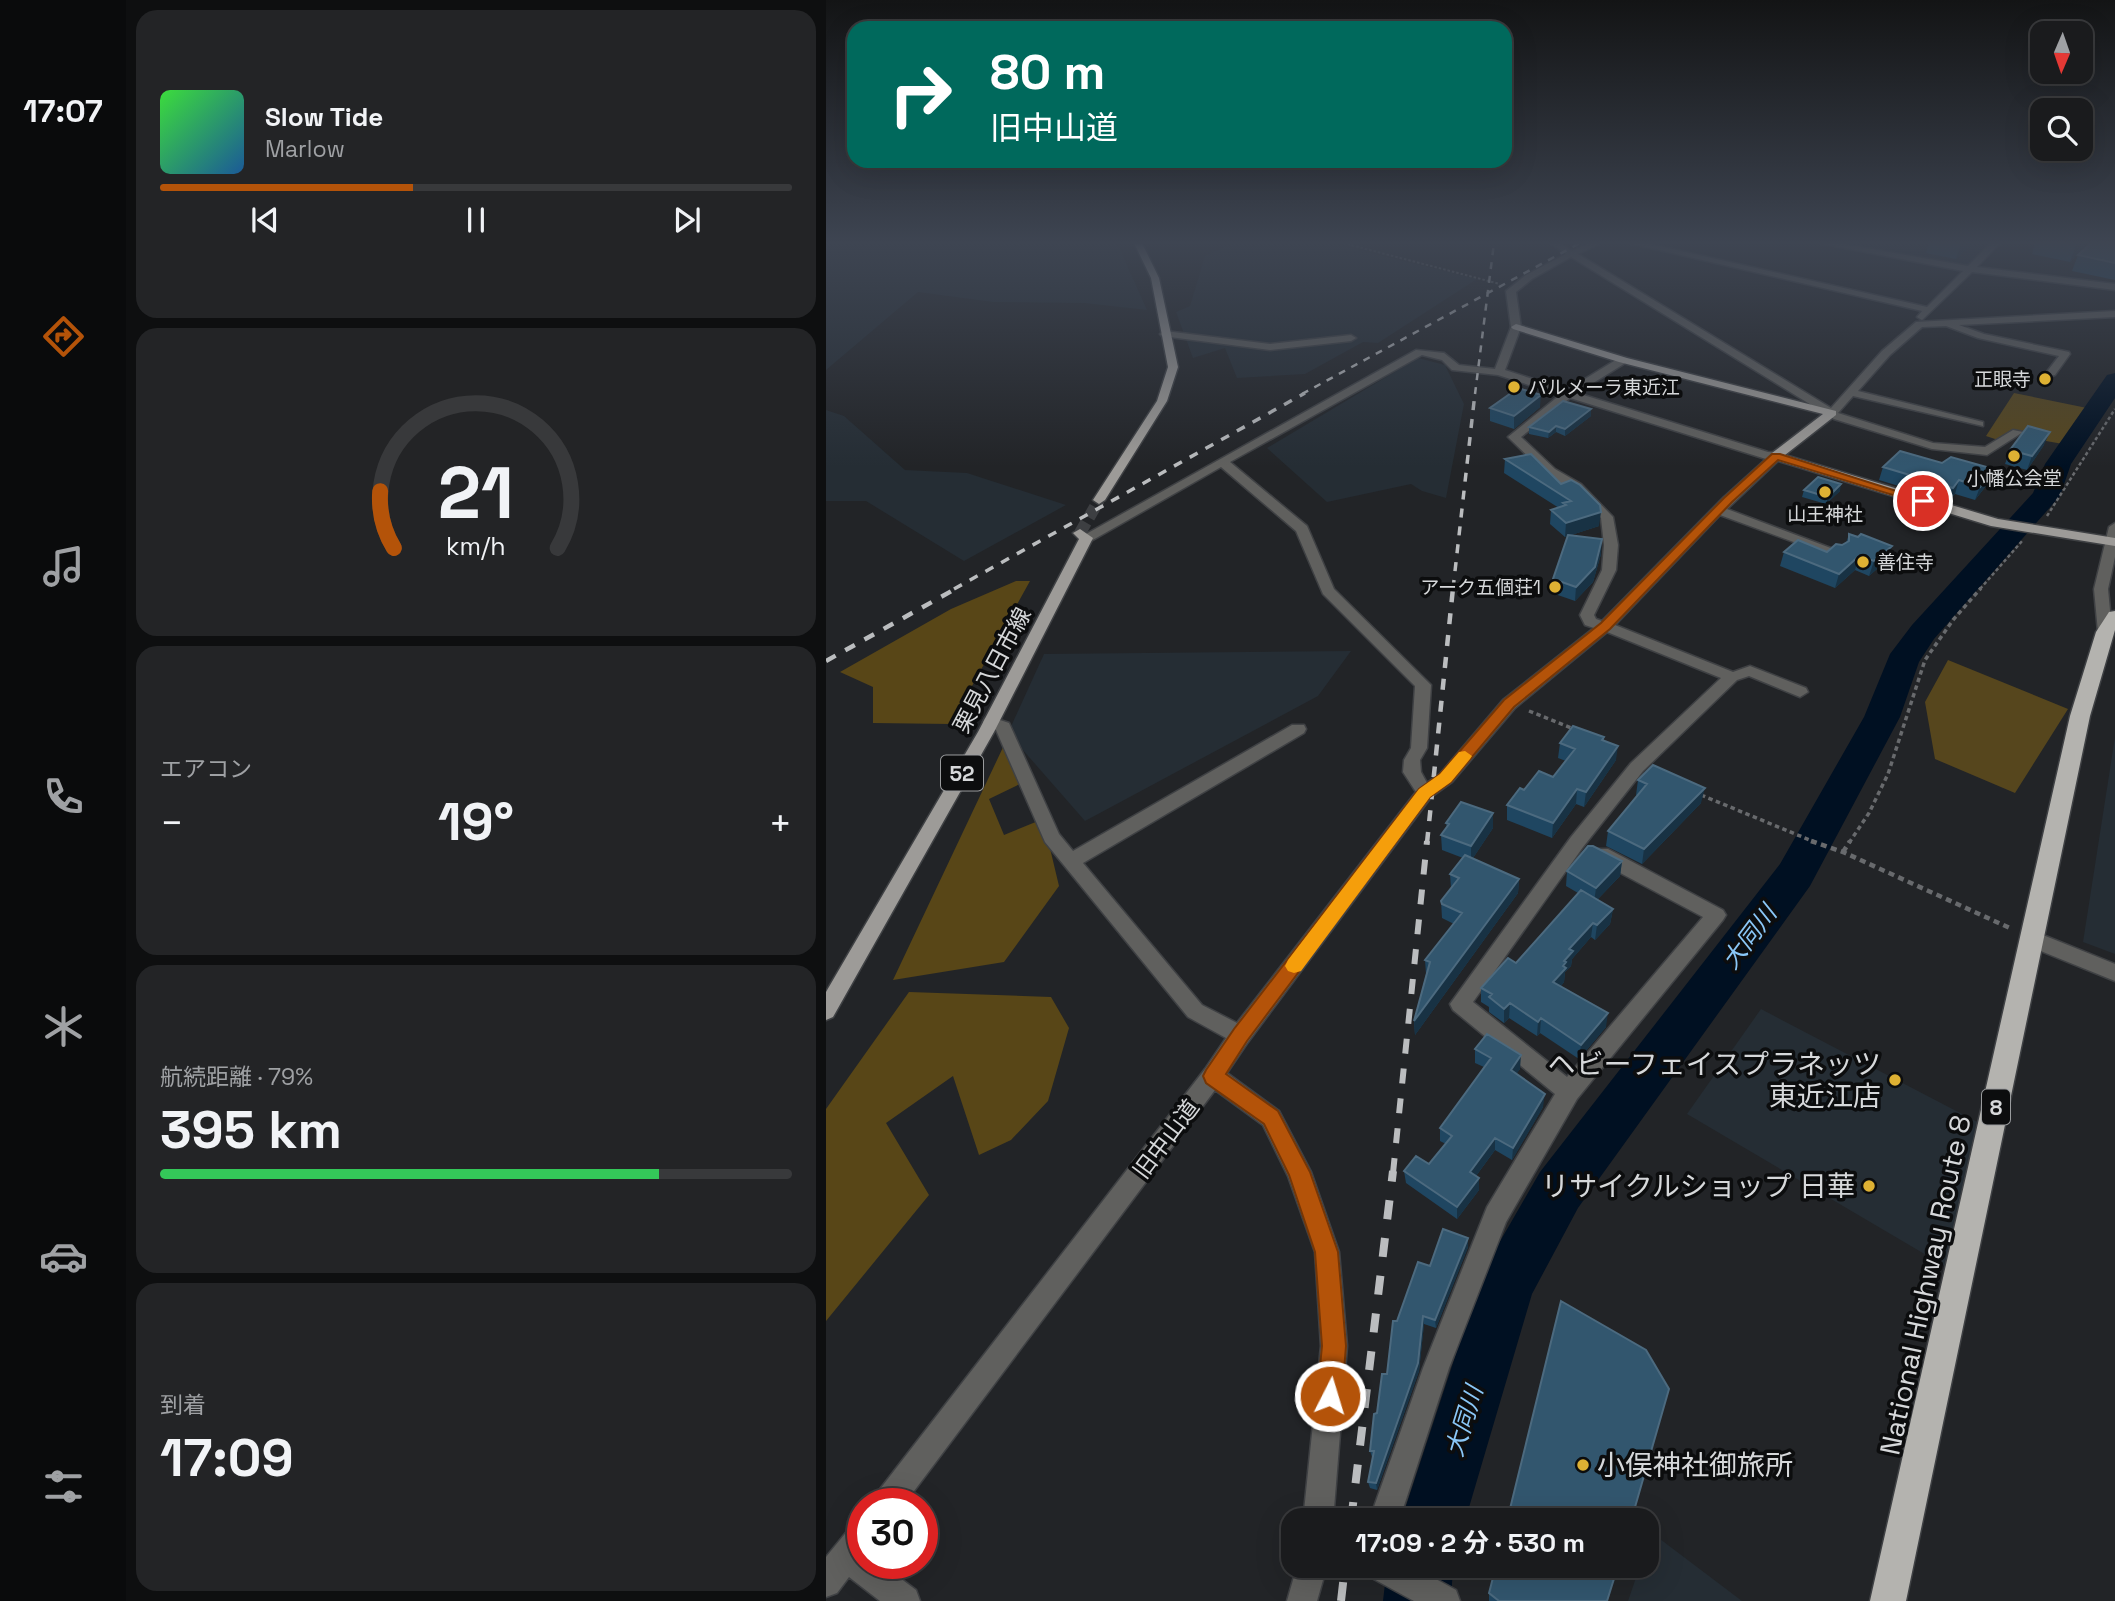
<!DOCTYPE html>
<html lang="ja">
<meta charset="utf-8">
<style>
:root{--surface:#1a1b1d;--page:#232426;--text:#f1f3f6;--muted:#9fa1a4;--line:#38393b;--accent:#b45309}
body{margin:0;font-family:"Space Grotesk","Noto Sans JP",sans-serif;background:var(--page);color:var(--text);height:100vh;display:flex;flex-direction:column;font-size:26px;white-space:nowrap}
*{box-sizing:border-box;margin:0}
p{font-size:23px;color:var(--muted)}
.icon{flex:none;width:38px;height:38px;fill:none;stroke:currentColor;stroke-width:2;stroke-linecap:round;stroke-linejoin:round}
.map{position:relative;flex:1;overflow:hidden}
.drawer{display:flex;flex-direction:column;gap:10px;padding:10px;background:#0e0f10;width:700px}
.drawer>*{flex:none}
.top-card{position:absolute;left:21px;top:21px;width:665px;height:147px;border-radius:21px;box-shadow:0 7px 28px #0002,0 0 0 2px var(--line);background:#00695c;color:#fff;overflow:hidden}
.needle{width:46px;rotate:182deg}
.tools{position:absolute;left:1204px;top:21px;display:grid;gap:14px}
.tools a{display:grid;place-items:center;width:63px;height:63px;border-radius:14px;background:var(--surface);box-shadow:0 7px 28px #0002,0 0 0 2px var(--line);font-size:35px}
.speed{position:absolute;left:21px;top:1488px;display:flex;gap:14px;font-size:35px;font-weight:700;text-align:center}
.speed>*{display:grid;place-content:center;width:91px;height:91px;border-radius:50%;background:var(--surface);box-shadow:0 7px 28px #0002,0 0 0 2px var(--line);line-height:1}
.speed .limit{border:10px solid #d22;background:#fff;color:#111}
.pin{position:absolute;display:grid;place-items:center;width:60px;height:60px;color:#fff;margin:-30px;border:4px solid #fff;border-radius:50%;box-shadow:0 2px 7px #0007}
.me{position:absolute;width:77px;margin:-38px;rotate:5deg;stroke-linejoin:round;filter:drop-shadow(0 0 5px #0008)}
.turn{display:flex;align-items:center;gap:24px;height:147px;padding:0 28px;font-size:32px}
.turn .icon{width:91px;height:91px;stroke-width:2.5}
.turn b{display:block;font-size:49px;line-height:60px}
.big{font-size:52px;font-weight:700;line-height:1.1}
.drawer .tile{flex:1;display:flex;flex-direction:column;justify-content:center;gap:10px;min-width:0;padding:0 24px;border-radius:21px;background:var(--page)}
.drawer .dial{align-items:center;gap:0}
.dial svg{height:182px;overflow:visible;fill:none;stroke:var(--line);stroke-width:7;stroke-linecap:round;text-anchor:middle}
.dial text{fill:var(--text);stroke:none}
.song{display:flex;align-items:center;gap:21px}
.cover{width:84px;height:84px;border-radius:10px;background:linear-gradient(135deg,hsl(120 70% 55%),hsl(210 70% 35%))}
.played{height:7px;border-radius:4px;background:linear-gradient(90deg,var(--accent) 40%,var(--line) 40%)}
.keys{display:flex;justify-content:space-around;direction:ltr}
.heat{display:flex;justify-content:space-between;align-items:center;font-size:38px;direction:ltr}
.charge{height:10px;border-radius:5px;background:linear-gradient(90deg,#34c759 79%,var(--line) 0)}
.trip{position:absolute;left:455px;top:1508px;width:378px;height:70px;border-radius:21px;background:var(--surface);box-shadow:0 7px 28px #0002,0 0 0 2px var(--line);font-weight:700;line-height:70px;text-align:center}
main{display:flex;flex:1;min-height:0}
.tab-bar{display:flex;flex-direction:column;width:126px;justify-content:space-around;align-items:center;background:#0a0b0c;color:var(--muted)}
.tab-bar .icon{width:49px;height:49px}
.tab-bar .on{color:var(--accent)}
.tab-bar b{font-size:32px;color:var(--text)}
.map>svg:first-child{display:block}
.built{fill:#252d34}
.green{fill:#56461d}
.forest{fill:#584617}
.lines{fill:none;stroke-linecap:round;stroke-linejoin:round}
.river{fill:#001022;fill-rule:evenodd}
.major-tunnel{stroke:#3d3f42;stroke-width:12;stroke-dasharray:12 6;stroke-linecap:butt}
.minor-casing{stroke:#3f4144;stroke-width:3}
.major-casing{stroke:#3f4144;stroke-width:3}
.highway-casing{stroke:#3f4144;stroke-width:3}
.path-far3{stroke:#686a6d;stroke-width:2;stroke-dasharray:2.5 2;stroke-linecap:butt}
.path-far2{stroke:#686a6d;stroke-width:2.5;stroke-dasharray:3.5 2.5;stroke-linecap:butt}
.path-far1{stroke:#686a6d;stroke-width:3.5;stroke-dasharray:4.5 3.5;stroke-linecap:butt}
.path{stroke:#686a6d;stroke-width:4.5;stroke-dasharray:6 4.5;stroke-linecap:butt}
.minor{fill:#60605e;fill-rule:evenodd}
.major{fill:#9d9b98;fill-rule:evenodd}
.highway{fill:#b4b3af;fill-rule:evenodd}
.rail-far4{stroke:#bbbdbf;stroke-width:2.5;stroke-dasharray:7 7;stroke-linecap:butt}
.rail-far3{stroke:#bbbdbf;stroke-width:3.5;stroke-dasharray:9 9;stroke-linecap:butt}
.rail-far2{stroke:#bbbdbf;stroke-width:4.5;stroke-dasharray:11 11;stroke-linecap:butt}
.rail-far1{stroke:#bbbdbf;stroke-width:6;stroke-dasharray:15 15;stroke-linecap:butt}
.rail{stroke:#bbbdbf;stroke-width:8;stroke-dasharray:19 19;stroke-linecap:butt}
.wall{fill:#1f4661}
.shaded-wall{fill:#183244}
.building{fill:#32566e;stroke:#4c6a7f;stroke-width:2}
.route{fill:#b45309;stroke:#753606;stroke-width:2}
.slow{fill:#f59e0b}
.poi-dot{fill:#deb133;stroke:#0c0d0e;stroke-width:2.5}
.labels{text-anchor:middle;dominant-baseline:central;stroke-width:7;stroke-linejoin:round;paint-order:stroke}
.far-poi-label{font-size:19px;fill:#d6d8da;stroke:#0c0d0e;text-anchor:end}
.shield{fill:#0c0d0e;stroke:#999b9d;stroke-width:2}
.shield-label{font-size:21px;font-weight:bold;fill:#d6d8da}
.street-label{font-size:23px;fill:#d6d8da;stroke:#0c0d0e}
.water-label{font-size:24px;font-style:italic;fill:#8ac7f7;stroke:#0c0d0e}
.near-poi-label{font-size:28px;fill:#d6d8da;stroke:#0c0d0e;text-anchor:end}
.near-street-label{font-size:28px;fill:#d6d8da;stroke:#0c0d0e}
</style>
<main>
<nav class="tab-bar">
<b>17:07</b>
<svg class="icon on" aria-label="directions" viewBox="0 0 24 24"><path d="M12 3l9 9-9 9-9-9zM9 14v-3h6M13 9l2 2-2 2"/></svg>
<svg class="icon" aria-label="music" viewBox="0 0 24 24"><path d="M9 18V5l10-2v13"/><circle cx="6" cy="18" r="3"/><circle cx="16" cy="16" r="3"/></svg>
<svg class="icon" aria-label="phone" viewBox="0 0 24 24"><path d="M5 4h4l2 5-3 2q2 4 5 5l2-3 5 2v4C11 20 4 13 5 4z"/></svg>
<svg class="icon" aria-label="climate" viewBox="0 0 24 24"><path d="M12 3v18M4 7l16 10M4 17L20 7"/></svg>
<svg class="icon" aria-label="car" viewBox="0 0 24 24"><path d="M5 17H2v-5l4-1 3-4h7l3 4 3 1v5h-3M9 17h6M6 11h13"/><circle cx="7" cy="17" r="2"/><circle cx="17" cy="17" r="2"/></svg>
<svg class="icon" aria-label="filters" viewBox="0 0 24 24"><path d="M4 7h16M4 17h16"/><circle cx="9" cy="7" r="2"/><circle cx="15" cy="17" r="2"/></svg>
</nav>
<section class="drawer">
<div class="tile">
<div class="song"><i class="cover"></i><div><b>Slow Tide</b><p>Marlow</p></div></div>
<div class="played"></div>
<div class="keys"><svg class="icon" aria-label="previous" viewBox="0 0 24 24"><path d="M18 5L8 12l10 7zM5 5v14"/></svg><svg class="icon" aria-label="pause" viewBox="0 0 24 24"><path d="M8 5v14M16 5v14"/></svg><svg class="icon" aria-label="next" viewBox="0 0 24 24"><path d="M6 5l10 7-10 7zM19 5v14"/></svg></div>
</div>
<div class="tile dial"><svg viewBox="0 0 100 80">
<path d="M14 69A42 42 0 1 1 86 69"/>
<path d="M14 69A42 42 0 0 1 8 44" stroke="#b45309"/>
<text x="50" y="56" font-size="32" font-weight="700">21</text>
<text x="50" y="72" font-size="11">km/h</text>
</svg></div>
<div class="tile"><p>エアコン</p>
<div class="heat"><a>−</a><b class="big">19°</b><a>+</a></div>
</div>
<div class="tile"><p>航続距離 · 79%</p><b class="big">395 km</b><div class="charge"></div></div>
<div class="tile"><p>到着</p><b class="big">17:09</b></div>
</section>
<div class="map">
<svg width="1289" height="1601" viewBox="0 0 1289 1601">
<rect width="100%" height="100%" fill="#222427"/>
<path class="built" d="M0,243H291L321,310L258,303L167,302L92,292L0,370Z
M407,243H504L651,279L552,343L537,342L479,374L411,378L399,348L367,358L350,312L364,306L379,256Z
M1018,243H1163L1142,265Z
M592,358L619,365L638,404L620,498L596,491L585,484L501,502L441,448Z
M0,410L18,416L79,470L141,473L240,505L138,561L40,501H0Z
M525,651L492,696L259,821L182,733L218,654Z
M1289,737V954L1257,942Z
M935,1009L1159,1126L1124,1269L861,1114Z
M826,1533L916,1601H802L814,1566H821V1547Z"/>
<path class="green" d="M1188,393L1261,408L1237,444L1198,437L1188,431L1172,440L1160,436Z
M1122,660L1242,709L1189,793L1109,759L1099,702Z"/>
<path class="forest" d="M190,581H204L125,724L47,723V687L14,672L125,609Z
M180,741L200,781L163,799L178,835L217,819L233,886L178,962L67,980Z
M83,992L225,997L243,1028L222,1101L185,1140L153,1155L127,1076L60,1123L103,1195L0,1321V1109Z"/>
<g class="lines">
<path class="river" d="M1289,373V398L1245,464L1234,496L1108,639L1093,662L1074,717L984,886L752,1208L706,1294L639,1521H575L653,1284L661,1264L714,1172L954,864L1038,717L1064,654L1086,625L1207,493L1219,464L1281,375Z
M561,1566H627L625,1601H557Z"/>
<path class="major-tunnel" d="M254,533L273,500"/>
<g class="minor-casing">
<path id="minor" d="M724,243H734L746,251L763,243H775L752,254L1005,408L1056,351L1090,322L1289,311V317L1133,325L1158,334L1243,352L1244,354L1229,375L1225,376L1220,373L1233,356L1152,338L1120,326L1096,327L1064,355L1032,391L1157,422V426L1027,396L1012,413L1107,443L1159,447L1187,430L1197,432L1161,455L1106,449L1008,419L745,257L706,279L690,292L695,327L679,370L741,390L793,358H801V362L751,393L942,452L954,453V459L901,509L1018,553L1011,557L1006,556L894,515L789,625L907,672L924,666L929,668L980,688L982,692L974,697L923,676L911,680L817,771L757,847L647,1002L741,1077L877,917L768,859L766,854L768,849H782L897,910L900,915L897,920L751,1099L680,1222L623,1368L573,1521H543L597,1368L661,1207L729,1094L627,1010L624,1004L745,837L805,763L895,678L781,632L689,708L626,782L605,797L422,1042L401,1073L453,1111L485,1172L513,1252L521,1346L507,1521H477L495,1346L489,1252L462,1176L437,1125L389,1090L79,1503H47L51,1493L379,1069L400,1038L362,1017L219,842L170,730L157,722L159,718L165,717L183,723L233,834L247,851L466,725H478L480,729L478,733L257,863L376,1005L411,1023L590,792L577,772L578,760L585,748L589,686L497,594L470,531L395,467L265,541H255L253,538L590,350L618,353L633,365L669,369L685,327L680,291L700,275L740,254ZM596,355L616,360L626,370L672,375L734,395L682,437L721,475L747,490L775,518L778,545L776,570L754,615L759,625L768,628L677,700L614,774L601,783L595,772L594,760L601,748L605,685L508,589L481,526L404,462ZM744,398L940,459L898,497L776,621L770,619L768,615L790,570L792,545L787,517L755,484L729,469L695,437Z
M803,243H820L1101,307L1137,271L993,243H1012L1142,266L1165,243H1174L1151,267L1289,284V290L1146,272L1096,320L1091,317L1096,311Z
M339,331L444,344L525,335L530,338L525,341L444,350L336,336L334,334Z
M1289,523V557L1282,589L1286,632L1279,636L1272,632L1268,589L1283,527Z
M1207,931L1289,964V981L1200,945L1197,939L1200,933Z
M37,1519V1563H54L90,1590L94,1601H54L23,1577L11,1593L0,1597V1557L27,1524Z
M471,1566H501L491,1601H461Z
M540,1566H586L630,1590L634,1601H588L544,1577Z"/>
</g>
<g class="major-casing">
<path id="major" d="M308,243H316L333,278L352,367L341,401L279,500L273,504L267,500L331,401L342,367L325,278Z
M690,324L801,358L1010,411V415L959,455L1172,519L1289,538V546L1165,526L946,459V453L997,414L793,362L687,329L685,327Z
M254,529L267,538L168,732L7,1017L0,1020V992L152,732L253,539L247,533Z"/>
</g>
<g class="highway-casing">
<path id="highway" d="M1289,611V630L1264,716L1080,1601H1044L1244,716L1270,632L1283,612Z"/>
</g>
<path class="path-far3" d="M517,243L674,284"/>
<path class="path-far2" d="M1221,516L1289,409
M1154,589L1197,540"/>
<path class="path-far1" d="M703,711L748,729
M875,795L991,843
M1023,843L1043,813L1062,774L1099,660L1127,620L1155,588"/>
<path class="path" d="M985,841L1017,852L1186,929
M1017,852L1024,841"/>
<use href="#minor" class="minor"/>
<use href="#major" class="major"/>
<use href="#highway" class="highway"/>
<path class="rail-far4" d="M476,394L754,243
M649,394L668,243"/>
<path class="rail-far3" d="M128,589L479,393
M627,589L649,393"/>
<path class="rail-far2" d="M0,661L131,588
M601,843L627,588"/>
<path class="rail-far1" d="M567,1173L601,841"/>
<path class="rail" d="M525,1521L567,1171
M515,1601L519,1566"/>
</g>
<path class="wall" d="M1103,243H1147L1130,259L1100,253Z
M1209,243H1260L1259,246L1244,262L1206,254Z
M1289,243V280L1246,271L1252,255Z
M714,407L688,429L664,421V408Z
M765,416L739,436L730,432L722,438L703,434V427Z
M1218,445L1201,470L1179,464L1184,450Z
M705,454L773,526L745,535L775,554L767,582L749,601L726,593L727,579L742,536L739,537L724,524L725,510L733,508L678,473L679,459Z
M1057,467L1163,482L1149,500L1129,494L1122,501L1053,480Z
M978,490L1014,491L1000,504L976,497Z
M1023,534L1032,537L1066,546L1061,560L1043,576L1029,570L1009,588L954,566L958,552H1001L1020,543Z
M778,737V740L790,760L758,807L750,804L726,838L681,820V805L698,790L727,777L740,761L732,758L734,743Z
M812,780L875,803L816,864L780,846L782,831L812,796L810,795Z
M620,823L667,828L647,858L693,879L692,893L589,1035L588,1021L600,974L599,960L628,924L616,918L615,901L625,888L624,874L637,858L616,850L615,835L621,828Z
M796,861L794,876L771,900L787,909L784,924L769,940L765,937L746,959L745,966L739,972L738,982L735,986L780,1027L753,1059L714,1033L711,1036L683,1018L678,1023L663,1012V1007L655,1002V988L690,963L752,893L740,886L741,871Z
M649,1049L694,1069L690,1074L717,1107L686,1160L669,1150L650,1176L653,1190L631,1219L580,1183L578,1171L603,1164L620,1144L614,1141V1128L658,1067L649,1063Z
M642,1238V1247L610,1328L598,1324L593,1371L551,1490L544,1488L542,1482L547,1458L546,1457L544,1451L551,1413L561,1374L571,1321L604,1266Z
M663,1593L781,1601H663Z"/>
<path class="shaded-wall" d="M1135,243H1147L1130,259Z
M1252,243H1260L1259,246L1244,262L1250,245Z
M715,395L714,407L688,429V416Z
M765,409V416L739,436V429Z
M730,426V432L722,438L723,432Z
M1224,432L1218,445L1201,470L1206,456Z
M1168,469L1163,482L1149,500L1154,487Z
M1133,480L1129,494L1122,501L1127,488Z
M1015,484L1014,491L1000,504L1002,497Z
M775,512L773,526L739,537L740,523Z
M776,539L775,554L767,582L749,601L750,587Z
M1066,546L1061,560L1043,576L1048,561Z
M1033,556L1029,570L1009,588L1013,574Z
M792,746L790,760L758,807L760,792Z
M879,788L875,803L816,864L818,849Z
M751,789L750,804L726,838L727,823Z
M667,813V828L645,861V846Z
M796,861L794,876L768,903L770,888Z
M693,879L692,893L589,1035L588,1021Z
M787,909L784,924L769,940L771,925Z
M767,923L765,937L746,959L745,966L739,972L738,982L726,997L727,982L743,949Z
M684,1003L683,1018L678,1023V1009Z
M782,1013L780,1027L753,1059L755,1045Z
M715,1018L714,1033L711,1036L712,1022Z
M695,1055L694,1069L684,1083L685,1070Z
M719,1094L717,1107L686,1160L687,1148Z
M669,1138V1150L644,1184V1172Z
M653,1178V1190L631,1219V1207Z
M642,1238V1247L610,1328L609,1320Z
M597,1316L598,1324L593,1371L551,1490L550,1483Z"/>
<path class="building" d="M1265,243H1289V263L1252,255Z
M692,388L715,395L688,416L664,408Z
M737,401L765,409L739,429L730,426L723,432L703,427Z
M1202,426L1224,432L1206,456L1184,450Z
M1074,451L1116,463L1125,457L1168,469L1154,487L1133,480L1127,488L1057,467Z
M705,454L735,484L745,480L754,485L774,505L775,512L740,523L725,510L740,505L737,503L745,501L679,459Z
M992,477L1015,484L1002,497L978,490Z
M1023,534L1032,537L1035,534L1066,546L1048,561L1033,556L1013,574L958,552L972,540L1001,552L1010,544L1016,545L1023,541Z
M742,535L776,539L769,567L750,587L727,579Z
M747,726L778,737L776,740L792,746L760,792L751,789L727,823L681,805L694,788L698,790L713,771L727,777L749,749L734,743Z
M827,765L879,788L818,849L782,831L821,784L812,780Z
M635,802L667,813L645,846L615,835L623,824L620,823Z
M762,846H767L796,861L770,888L741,871Z
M639,855L693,879L588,1021L604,962L599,960L636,913L616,904L615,901L633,878L624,874Z
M755,890L787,909L771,925L767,923L743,949L747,951L738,961L740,962L737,966L740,968L727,982L782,1013L755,1045L715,1018L712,1022L684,1003L678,1009L663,997L666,994L655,988L682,958L690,963Z
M661,1034L695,1055L685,1070L719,1094L687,1148L669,1138L644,1172L653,1178L631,1207L578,1171L590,1156L603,1164L626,1136L614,1128L665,1058L649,1049Z
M617,1229L642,1238L609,1320L597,1316L592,1363L550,1483L542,1482L548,1451H544L548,1414L551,1413L556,1374H561L567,1321H571L592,1262L604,1266Z
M735,1301L820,1350L843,1389L805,1521H681Z
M670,1566H792L781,1601H673L663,1593Z"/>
<linearGradient id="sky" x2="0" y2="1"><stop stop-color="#131415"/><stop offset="0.52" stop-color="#3e4552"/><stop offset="1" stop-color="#3e4552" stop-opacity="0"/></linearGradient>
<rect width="1289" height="467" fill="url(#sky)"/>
<path class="route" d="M946,454H954L1102,501L1093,503L952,460L906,502L784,629L688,707L625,782L604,797L421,1041L400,1074L452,1111L484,1172L512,1252L520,1346L516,1396L513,1405L504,1408L495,1405L491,1396L496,1346L489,1252L463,1175L438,1124L380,1083L377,1076L380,1070L408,1029L593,789L614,774L678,700L775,623L898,498Z"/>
<path class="slow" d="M639,751L646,756L644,759L625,782L604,797L475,971L468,973L462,971L459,966L462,960L593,789L614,774L633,752Z"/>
<g class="poi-dot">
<circle cx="1219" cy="379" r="7"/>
<circle cx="688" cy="387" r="7"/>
<circle cx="1188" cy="456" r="7"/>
<circle cx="999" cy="492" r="7"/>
<circle cx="1037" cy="562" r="7"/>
<circle cx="729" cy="587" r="7"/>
<circle cx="1069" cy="1080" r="7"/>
<circle cx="1043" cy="1186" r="7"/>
<circle cx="757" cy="1465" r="7"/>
</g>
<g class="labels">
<g class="far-poi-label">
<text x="1205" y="379">正眼寺</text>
<text x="702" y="387" text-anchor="start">パルメーラ東近江</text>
<text x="1188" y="478" text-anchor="middle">小幡公会堂</text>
<text x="999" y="514" text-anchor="middle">山王神社</text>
<text x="1051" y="562" text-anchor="start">善住寺</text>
<text x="715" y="587">アーク五個荘1</text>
</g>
<g class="shield">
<rect x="115" y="755.5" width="42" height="35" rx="5"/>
<rect x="1156" y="1089.5" width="28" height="35" rx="5"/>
</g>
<g class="shield-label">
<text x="136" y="773">52</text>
<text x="1170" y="1107">8</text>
</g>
<g class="street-label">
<text transform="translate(166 670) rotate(-62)">栗見八日市線</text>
<text transform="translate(340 1139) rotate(-53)">旧中山道</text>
</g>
<g class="water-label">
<text transform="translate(923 937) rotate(-53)">大同川</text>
<text transform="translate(638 1421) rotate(-73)">大同川</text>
</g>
<g class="near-poi-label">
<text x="1055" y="1064">ヘビーフェイスプラネッツ<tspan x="1055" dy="32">東近江店</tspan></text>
<text x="1029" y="1186">リサイクルショップ 日華</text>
<text x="771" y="1465" text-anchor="start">小俣神社御旅所</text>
</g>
<g class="near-street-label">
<text transform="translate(1099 1285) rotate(-78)">National Highway Route 8</text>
</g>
</g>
</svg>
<div class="tools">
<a><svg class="needle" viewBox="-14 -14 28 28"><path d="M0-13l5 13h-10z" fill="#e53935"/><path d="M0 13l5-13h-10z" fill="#9fa1a4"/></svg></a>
<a><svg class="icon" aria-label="search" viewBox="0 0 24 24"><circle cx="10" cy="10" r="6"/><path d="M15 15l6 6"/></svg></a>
</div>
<div class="speed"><div class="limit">30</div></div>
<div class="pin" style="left:1097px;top:501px;background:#d93025"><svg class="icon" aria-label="arrive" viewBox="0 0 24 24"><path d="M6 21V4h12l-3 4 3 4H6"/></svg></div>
<svg class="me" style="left:504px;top:1396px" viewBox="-20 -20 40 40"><circle r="17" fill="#b45309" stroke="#fff" stroke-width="3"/><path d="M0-11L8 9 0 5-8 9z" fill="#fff"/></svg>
<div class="trip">17:09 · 2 分 · 530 m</div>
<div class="top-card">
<div class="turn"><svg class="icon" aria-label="right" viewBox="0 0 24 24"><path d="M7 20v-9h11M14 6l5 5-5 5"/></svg><div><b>80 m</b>旧中山道</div></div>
</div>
</div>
</main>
